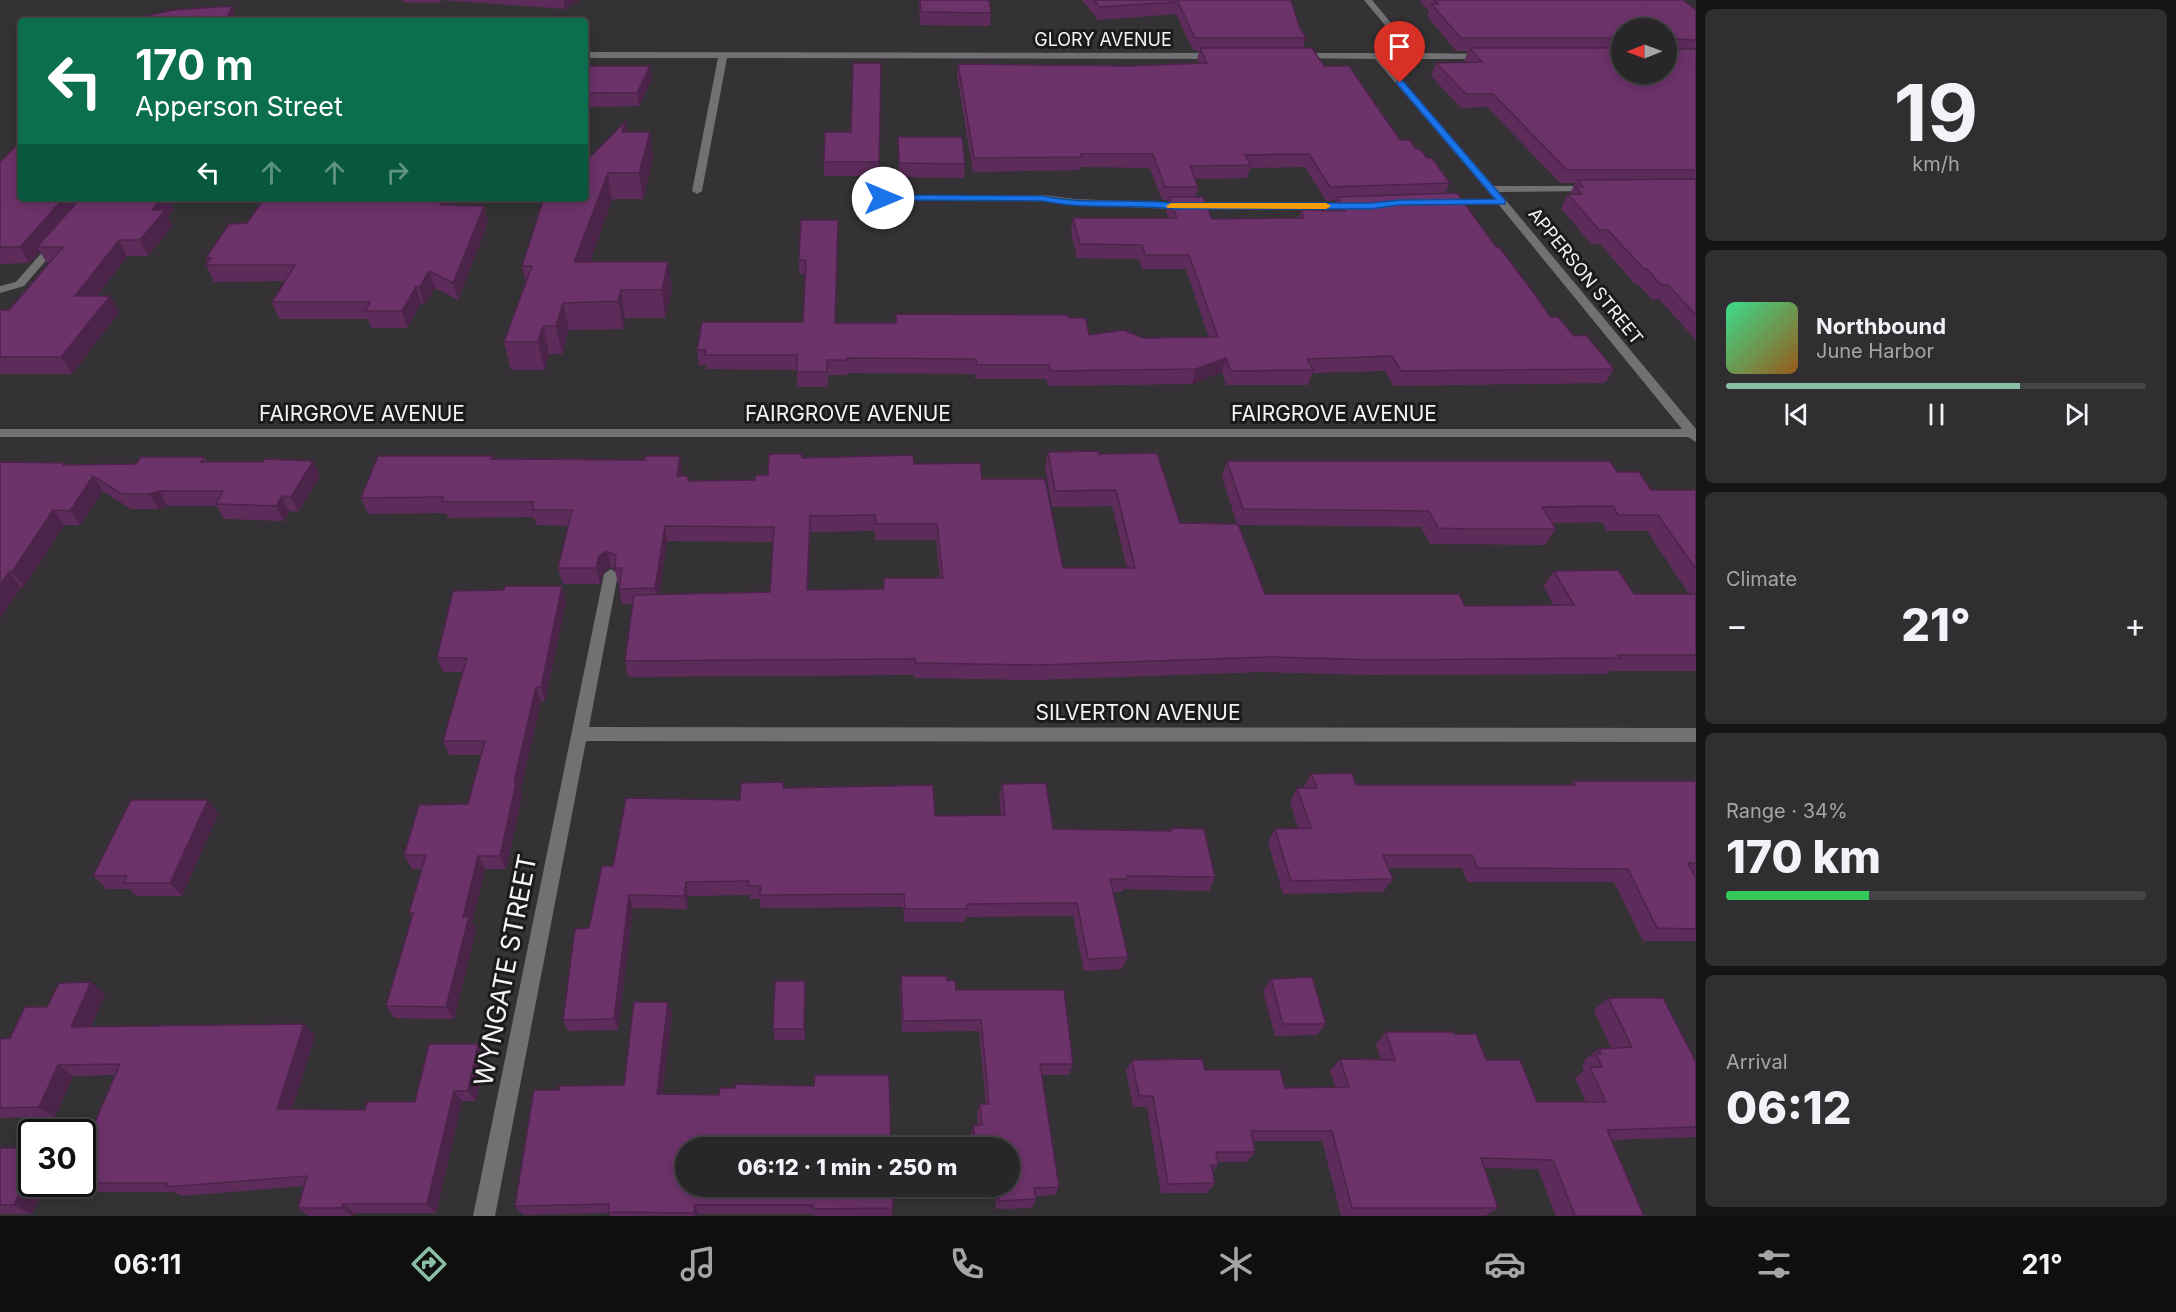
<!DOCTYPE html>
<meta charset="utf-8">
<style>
:root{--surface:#282628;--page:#302e30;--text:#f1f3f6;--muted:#a5a5a8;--line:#444345;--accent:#8abfa5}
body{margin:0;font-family:Inter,sans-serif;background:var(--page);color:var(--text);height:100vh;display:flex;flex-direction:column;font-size:22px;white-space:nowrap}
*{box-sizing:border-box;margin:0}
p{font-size:20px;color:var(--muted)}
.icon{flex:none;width:33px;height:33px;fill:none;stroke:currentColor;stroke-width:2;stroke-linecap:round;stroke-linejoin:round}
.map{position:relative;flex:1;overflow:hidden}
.details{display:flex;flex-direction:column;gap:9px;padding:9px;background:#161516;width:480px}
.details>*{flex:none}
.hud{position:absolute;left:18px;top:18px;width:570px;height:183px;border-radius:6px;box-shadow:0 3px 15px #0003,0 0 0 2px var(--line);background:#0b6e4f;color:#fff;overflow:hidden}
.needle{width:39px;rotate:269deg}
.buttons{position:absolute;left:1611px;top:18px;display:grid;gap:12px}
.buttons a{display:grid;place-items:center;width:66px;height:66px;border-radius:50%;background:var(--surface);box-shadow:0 3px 15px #0003,0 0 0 2px var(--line);font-size:30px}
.speed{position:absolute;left:18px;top:1119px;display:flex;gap:12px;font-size:30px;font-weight:700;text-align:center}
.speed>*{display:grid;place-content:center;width:78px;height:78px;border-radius:50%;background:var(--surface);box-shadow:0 3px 15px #0003,0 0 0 2px var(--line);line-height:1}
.speed .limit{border:3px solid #111;border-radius:9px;background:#fff;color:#111}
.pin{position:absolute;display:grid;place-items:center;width:51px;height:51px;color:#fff;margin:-62px -26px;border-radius:50% 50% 50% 0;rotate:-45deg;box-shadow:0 0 6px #0007}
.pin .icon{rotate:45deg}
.me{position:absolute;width:66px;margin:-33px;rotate:90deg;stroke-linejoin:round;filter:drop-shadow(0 0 4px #0008)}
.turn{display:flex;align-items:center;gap:21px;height:126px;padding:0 18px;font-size:27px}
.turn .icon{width:78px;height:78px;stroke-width:2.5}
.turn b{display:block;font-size:42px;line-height:51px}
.lanes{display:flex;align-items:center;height:57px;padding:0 18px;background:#0003;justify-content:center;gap:30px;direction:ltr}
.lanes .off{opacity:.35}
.big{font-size:45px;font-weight:800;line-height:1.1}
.details .card{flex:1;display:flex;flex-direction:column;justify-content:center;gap:9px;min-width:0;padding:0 21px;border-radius:9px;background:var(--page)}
.details .dial{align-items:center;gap:0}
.dial b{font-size:78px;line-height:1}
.song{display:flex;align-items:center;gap:18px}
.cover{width:72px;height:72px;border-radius:9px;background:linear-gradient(135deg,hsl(150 70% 55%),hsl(30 70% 35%))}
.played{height:6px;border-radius:3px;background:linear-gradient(90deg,var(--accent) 70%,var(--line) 70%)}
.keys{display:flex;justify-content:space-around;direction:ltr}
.heat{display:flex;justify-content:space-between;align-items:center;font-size:33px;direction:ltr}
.charge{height:9px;border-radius:4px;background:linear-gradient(90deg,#34c759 34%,var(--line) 0)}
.trip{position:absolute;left:675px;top:1137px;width:345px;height:60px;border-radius:30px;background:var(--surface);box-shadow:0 3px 15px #0003,0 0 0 2px var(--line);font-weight:800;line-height:60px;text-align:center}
.tab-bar{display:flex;height:96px;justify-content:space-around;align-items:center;background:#100f10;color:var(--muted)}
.tab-bar .icon{width:42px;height:42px}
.tab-bar .current{color:var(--accent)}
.tab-bar b{font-size:27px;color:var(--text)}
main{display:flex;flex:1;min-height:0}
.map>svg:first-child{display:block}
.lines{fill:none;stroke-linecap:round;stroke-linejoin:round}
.minor{fill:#717072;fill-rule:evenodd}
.wall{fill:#5d2c5b;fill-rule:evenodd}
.shaded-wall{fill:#4c244a}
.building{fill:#6c336a;stroke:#4c244a;stroke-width:1.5;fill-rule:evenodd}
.route{fill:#1a73e8;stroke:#114b97;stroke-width:1.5}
.slow{fill:#f59e0b}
.labels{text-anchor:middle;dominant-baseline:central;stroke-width:6;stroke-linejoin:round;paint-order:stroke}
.far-street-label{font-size:18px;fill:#f5f3f5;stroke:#1c1a1c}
.street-label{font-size:21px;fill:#f5f3f5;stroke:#1c1a1c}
.near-street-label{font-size:26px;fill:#f5f3f5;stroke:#1c1a1c}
</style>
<main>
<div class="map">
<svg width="1696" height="1216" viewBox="0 0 1696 1216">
<rect width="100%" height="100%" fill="#353236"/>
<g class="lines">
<path class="minor" d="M1364,0H1372L1416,53L1490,54L1491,56L1487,59H1384L1494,186H1595L1596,188L1591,191L1499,192L1696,429V442L1688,437H0V429H1682L1499,205L1441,204V200L1445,199H1494L1375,59L1295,58L1294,56L1298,53H1408Z
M585,52L1217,53L1221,56L1217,59L727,58L702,191L697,194L692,191L718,58H585Z
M883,195H1043L1075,199L1173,203H1352L1357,206L1352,209H1173L1075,205L1043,201L879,200V196Z
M56,240L61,243L24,286L0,293V286L16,282L52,241Z
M611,569L618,574L589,727L1696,728V742L586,741L495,1216H473L604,574Z"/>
</g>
<path class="wall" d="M402,0H580L565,9L441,0L439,3L403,2Z
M919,0H989L991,13L990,26L920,25Z
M1082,0H1291L1299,26L1306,38L1303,48L1324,66L1400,140L1416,149L1427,158L1450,183L1445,194L1496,247L1550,317L1614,369L1605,383L1394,386L1385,371L1312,373L1308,385H1226L1222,372L1192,384L1048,386L1046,379H975V374L847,373V375H828V387H797V370L707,369L706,365H699L697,350L803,322L805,275L799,273V259L838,220L835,323H895L896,314L1069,318L1089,335L1143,338H1209L1186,269H1142L1139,259L1077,258L1071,232L1073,218H1168L1166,211L1168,200H1162L1150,168L1080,167V170L973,172L957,76L958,64L1130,66L1199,63L1197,60L1199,51L1193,50L1176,14L1098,20ZM1305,167L1326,201L1336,200L1332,211L1301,210L1299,218L1212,219L1196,197L1198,187L1195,179L1247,178L1250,168Z
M1419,0H1683L1696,10V340L1659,299L1652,300L1638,284H1635L1600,244H1591L1561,208L1568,194H1570L1575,183H1560L1487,107L1461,108L1431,76L1436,63L1466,62L1464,61L1468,51H1456L1427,16L1429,11ZM1622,28L1666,74H1622Z
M881,63L879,176H824V162L851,132Z
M585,79H652L639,106L585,107Z
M626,121L627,132L653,158L643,199H612L590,262L672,289L665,318H625L623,329L569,330L562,354H549L545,370H511L504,342L526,283L522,266L585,198Z
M898,137L965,164L964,178L899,177Z
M0,162L21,198H177L171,205L173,210L168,217L172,226L148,256H127L97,296H110L119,312L72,374H0V310H9L49,263H47L40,252L29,263L0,264Z
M452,205L488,222L458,300L435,288L424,304L421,303L407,328H371L368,319H279L272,302L285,281L214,282L206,265L208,263L206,258L247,223Z
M1048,452L1099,454L1180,523L1237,524L1222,477L1227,461L1617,472L1651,490H1696V671H1610L1607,674L1372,675L1262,672L1036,680L914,678V675L628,677L625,661L633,604H622L619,589L620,584H618L615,570L611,567L603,572L600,584H563L558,568L569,526L536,525L534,517L448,518L446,513L368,514L361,498L493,456L494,459L682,471L681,476L689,481L755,480L802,458L914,464L982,479L1063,568H1127L1112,506L1052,507L1045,467ZM1602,522L1607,531H1647L1689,594H1634L1554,571L1543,586L1554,605L1465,606L1265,594L1239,525L1421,527L1430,544L1545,545L1556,529L1552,523ZM875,531V540H936L940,578H884L883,589L808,590L810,532ZM667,541L773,542L770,592L659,594Z
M204,457L207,462L313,461L320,476L298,512L289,511L284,521L224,519L217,506H168L159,509H131L103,491L80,525H64L24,587H21L0,618V462L65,463L67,465L136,464Z
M566,601L545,701H541L520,792L522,796L506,869H485L472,922L476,929L454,1019L395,1018L386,1006L412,917L409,913L422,869H412L404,855L468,804L481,755H449L443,741L463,672H443L437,658Z
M1311,774L1356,785H1571L1574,781H1696V876H1695L1696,878V941H1643L1614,882H1467L1462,868H1388L1393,879L1383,892L1283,894L1268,842L1275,829L1298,828L1290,802L1297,788H1303Z
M1002,784L1053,829L1169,831L1170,828L1215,877L1209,891L1123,889L1122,892H1113L1128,957L1122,969L1084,971L1073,916L966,917L965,922H904L903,907L761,908L760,899H750V895L688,896L687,909L633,908L618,1030L568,1031L563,1020L589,928L613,866L740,800L783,788L935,816L1001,815L999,798Z
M218,814L182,896H137L130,889H107L93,876Z
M901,976L947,981L956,990L1073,1064L1069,1075H1041L1059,1187L1055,1195L1035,1196L1036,1199L1032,1208L996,1209L995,1192H969L968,1186H1010L972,1147L971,1135L973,1126L978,1125L977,1113L980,1104H986L979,1031L902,1032L900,988Z
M1271,979L1326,1024L1317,1035L1275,1036L1263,991Z
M805,981V1040H775L773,1029Z
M91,982L105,994L91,1027L304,1024L315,1036L292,1109L365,1110L415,1102L485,1056L476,1101H462L436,1213H354L353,1216H308L298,1208L304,1186L181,1196L174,1192H42L32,1214H0V1148H32V1184H82V1148H84L115,1075L73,1076L55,1117L0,1118V1039L10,1038L47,1007Z
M1608,998L1696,1062V1137L1611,1140L1644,1216H1556L1538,1169L1484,1168L1498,1208L1485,1216H1341L1322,1141H1253L1255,1152L1246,1162H1218V1165L1213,1172L1215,1183L1207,1193H1161L1147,1107H1133L1126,1071L1132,1060L1205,1070L1285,1088L1335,1087L1330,1071L1340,1059L1381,1060L1376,1044L1386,1032L1454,1034L1537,1102H1586L1575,1078L1584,1071L1582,1065L1585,1063L1584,1060L1599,1049L1611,1048L1594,1010Z
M672,1014L662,1094L893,1208L892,1216H814V1214H698V1216H610L609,1213L523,1215L515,1206L559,1090L624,1085Z"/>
<path class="shaded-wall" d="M563,0H580L565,9Z
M232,6L237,21H226Z
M650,66L652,79L639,106L637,93Z
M626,121L630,146L622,132Z
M650,132L653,158L643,199L639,173Z
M608,173L612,199L580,290L574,262Z
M64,198H87L37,247L40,252L29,263L20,247Z
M162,198H177L171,205L173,210L168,217L172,226L148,256L140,240L152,210Z
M443,198H455L444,221L440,205Z
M484,206L488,222L458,300L453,283Z
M119,240L127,256L84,312L75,296Z
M668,262L672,289L665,318L662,290Z
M429,271L435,288L424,304L419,288Z
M416,286L421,303L407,328L402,311Z
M621,290L625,318L623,329L618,301Z
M110,296L119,312L72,374L61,357Z
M563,303L569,330L562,354L556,326Z
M543,326L549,354L545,370L538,342Z
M1226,358L1222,372L1192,384L1196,369Z
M680,456L682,471L679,492L677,476Z
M313,461L320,476L298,512L291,497Z
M93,476L103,491L80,525L70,511Z
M159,491L168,506L159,509L149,494Z
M282,496L289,511L284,521L276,506Z
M53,510L64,525L24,587L12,572Z
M810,516V532L808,606L807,590Z
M665,526L667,541L658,604L655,588Z
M607,551L611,567L603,572L600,584L596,568L599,556Z
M9,572L21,587L0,618V585Z
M562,586L566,601L545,701L541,687Z
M536,687L541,701L520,792L522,796L506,869L500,856L514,782Z
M208,800L218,814L182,896L170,883Z
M478,856L485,869L472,922L476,929L454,1019L446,1007L463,917Z
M686,882L688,896L687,909L684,896Z
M629,895L633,908L618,1030L614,1019Z
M805,981V1040L804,1029Z
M91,982L105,994L86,1038L71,1027Z
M668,1002L672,1014L661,1105L657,1094Z
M304,1024L315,1036L289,1119L277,1109Z
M478,1044L485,1056L476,1101L468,1091Z
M58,1065L73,1076L55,1117L39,1107Z
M454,1091L462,1101L436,1213L427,1204Z
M24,1183L42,1192L32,1214L14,1205Z
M343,1204L354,1213L353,1216L342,1208Z
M695,1205L698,1214V1216H695L694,1213Z"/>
<path class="building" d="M920,0H989L991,13L921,12Z
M1094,0H1291L1299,26L1306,38H1195L1178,2L1100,7Z
M1434,0H1683L1696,10V40L1673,39L1670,47L1673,49H1696V170H1567L1493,94H1466L1436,63L1482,62L1469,48H1622V74H1666V28H1622V38H1461L1431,4H1438Z
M232,6L226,21H123L173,10Z
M1200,48H1312L1324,66H1349L1400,140H1410L1416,149H1420L1427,158H1432L1450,183L1330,187L1309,154L1245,155L1251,165L1190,166L1198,187H1165L1153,154H1081L1082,157L974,158L958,64L1130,66L1207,63Z
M853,63H881L879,162H824L825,132H851Z
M590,66H650L637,93H585V79Z
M626,121L622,132H650L639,173H608L574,262H668L662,290H621L618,301L563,303L556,326H543L538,342H504L532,266H522L544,198H585V162Z
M898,137H962L965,164L899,163Z
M21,141V198H64L20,247H0V162Z
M1696,179V315L1668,285H1661L1647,269H1644L1608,230H1599L1568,194H1582L1575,187H1583L1577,180Z
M1457,193L1496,247H1499L1536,296L1550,317H1558L1574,336L1586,335L1614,369L1401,371L1392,356L1307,359L1313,370L1231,371L1226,358L1196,369L1050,371L1049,365H977L976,359L847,358V360H827V372H797V355H705L706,350H697L702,322H803L806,261L799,259L801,220H838L835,323H896V314L1069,315V318H1086L1089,335L1124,330L1143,338L1218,337L1189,255H1145L1142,245L1080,244L1073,218H1177L1169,197H1203L1212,219L1304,218L1301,210L1345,211L1337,197Z
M81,198H162L152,210H165L140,240H119L75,296H110L61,357H0V310H9L63,247H37Z
M265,198H443L440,205L484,206L453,283L429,271L419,288L416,286L402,311H365L370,302H272L295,265H206L211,258H206L229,224L247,223Z
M1098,451L1099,454L1157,453L1180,523L1238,524L1265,594H1459L1465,606L1574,605L1554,571L1618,570L1634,594H1696V655H1618L1620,658L1380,660L1269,657L1039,665L916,663L915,659L625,661L634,595L770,592L774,527L665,526L655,588L619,589L622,568H615L616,556L607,551L599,556L596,568H558L572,510H532L534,502H442L443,497L361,498L378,456H493L491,459L645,460V456H680L677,476H688V481L755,480L756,475H768L769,454H802V458L913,455L914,464L980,463L982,479H1045L1063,568H1135L1116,490L1055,491L1048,452ZM875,515L876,524H937L943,578H884V589L807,590L810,516Z
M141,457H204L201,462H263L265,459L313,461L291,497L282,496L276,506L216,504L223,491H159L149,494H122L93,476L70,511L53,510L12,572H9L0,585V462L65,463L63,465L136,464Z
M1227,461H1610L1617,472H1639L1651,490H1696V569L1658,515H1618L1613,506L1542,507L1556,529H1465L1438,528L1429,511L1243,509Z
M505,586H562L541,687H536L514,782L516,783L500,856H478L463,917L469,916L446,1007L386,1006L413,913H409L426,855H404L419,805L468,804L485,741H443L467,658H437L453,591L504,590Z
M1352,773L1356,785H1576L1574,781H1696V863H1688L1696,878V929L1657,928L1628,869L1478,868L1472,855H1383L1393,879L1291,881L1275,829L1311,828L1297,788H1317L1311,774Z
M783,782V788L933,785L935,816L1005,815L1002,784L1046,783L1053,829L1171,831L1170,828L1204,829L1215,877L1127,876V879H1110L1128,957L1088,959L1077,903L967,904V909H905L904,894L760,895L761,886H748L749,881L686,882L684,896L629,895L614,1019L563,1020L575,929L589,928L602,866H613L626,798L740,800L741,783Z
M131,800H208L170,883H124L127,876H93Z
M901,976H947V981L955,980L956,990H1064L1073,1064H1040L1059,1187L1034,1188L1036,1199L999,1201L998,1186H1010V1148H968L976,1146L973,1126L982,1125L980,1104H989L981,1020L903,1021Z
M1312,977L1326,1024H1283L1271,979Z
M775,981H805L804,1029H773Z
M91,982L71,1027L304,1024L277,1109L365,1110L367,1102H415L429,1044H478L468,1091H454L427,1204H343L342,1208H298L307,1176L166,1187L168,1183H82V1148H84L120,1064L58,1065L39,1107L0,1108V1039L10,1038L25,1007H47L59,983Z
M1608,998H1663L1696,1062V1127L1607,1130L1644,1216H1575L1553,1160L1481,1158L1498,1208H1352L1332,1131H1251L1255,1152H1216L1218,1165H1211L1215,1183L1168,1184L1153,1096H1139L1132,1060L1202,1059L1205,1070H1280L1285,1088L1349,1087L1340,1059L1395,1060L1386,1032H1453L1454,1034H1476L1486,1060H1520L1537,1102H1606L1590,1067H1602L1596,1054H1601L1599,1049L1632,1047Z
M634,1002H668L657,1094L719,1095L720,1088H735V1084L814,1086L815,1075H889L891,1148H686V1186H892L893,1208L813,1209V1205H695L694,1213L608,1212L609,1204L515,1206L534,1090H559V1086L624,1085Z
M0,1148H32V1183H24L14,1205H0Z"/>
<path class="route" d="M1397,81H1403L1505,200V204L1399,205L1371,209H1173C1130,204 1085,210 1043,201L883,200L879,198L883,195L1043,196C1085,205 1130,198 1173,203H1371L1399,200L1495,199L1397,84Z"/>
<path class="slow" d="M1171,203H1326L1331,206L1326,209L1168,208L1166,206Z"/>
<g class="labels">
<g class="far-street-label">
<text x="1103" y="39">GLORY AVENUE</text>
<text transform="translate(1586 276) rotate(51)">APPERSON STREET</text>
</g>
<g class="street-label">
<text x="362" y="413">FAIRGROVE AVENUE</text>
<text x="848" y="413">FAIRGROVE AVENUE</text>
<text x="1334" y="413">FAIRGROVE AVENUE</text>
<text x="1138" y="712">SILVERTON AVENUE</text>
</g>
<g class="near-street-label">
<text transform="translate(505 970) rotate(-79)">WYNGATE STREET</text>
</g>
</g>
</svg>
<div class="buttons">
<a><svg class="needle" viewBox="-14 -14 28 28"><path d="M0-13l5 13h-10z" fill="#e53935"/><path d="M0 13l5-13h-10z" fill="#a5a5a8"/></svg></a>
</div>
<div class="speed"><div class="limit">30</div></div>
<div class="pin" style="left:1400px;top:83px;background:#d93025"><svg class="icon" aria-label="arrive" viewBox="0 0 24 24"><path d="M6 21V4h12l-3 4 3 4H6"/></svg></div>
<svg class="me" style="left:883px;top:198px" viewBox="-20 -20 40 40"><circle r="19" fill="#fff"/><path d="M0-13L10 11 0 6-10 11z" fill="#1a73e8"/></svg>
<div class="trip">06:12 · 1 min · 250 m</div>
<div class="hud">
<div class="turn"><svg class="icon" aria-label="left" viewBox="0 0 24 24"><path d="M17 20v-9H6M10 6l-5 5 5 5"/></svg><div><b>170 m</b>Apperson Street</div></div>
<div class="lanes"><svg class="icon" aria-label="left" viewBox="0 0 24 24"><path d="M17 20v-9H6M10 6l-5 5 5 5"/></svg><svg class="icon off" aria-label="ahead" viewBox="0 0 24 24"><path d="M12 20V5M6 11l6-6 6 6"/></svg><svg class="icon off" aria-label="ahead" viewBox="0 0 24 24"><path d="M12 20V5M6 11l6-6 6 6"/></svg><svg class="icon off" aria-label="right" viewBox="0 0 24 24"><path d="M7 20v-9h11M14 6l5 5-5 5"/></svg></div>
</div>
</div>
<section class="details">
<div class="card dial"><b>19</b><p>km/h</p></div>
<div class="card">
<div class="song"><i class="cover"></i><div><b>Northbound</b><p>June Harbor</p></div></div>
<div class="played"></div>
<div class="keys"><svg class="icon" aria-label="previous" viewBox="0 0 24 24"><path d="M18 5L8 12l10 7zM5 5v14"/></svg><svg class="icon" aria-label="pause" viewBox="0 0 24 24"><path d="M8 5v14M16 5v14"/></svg><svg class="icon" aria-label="next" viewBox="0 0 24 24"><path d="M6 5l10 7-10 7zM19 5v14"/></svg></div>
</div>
<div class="card"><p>Climate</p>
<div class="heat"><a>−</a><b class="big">21°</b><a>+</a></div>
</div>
<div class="card"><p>Range · 34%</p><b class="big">170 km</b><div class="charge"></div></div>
<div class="card"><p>Arrival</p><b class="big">06:12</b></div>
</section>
</main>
<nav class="tab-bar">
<b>06:11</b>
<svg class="icon current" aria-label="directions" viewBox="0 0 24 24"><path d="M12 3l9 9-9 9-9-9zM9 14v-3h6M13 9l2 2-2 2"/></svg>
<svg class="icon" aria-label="music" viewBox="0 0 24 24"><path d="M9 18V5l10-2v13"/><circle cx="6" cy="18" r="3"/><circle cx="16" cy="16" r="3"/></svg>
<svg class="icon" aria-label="phone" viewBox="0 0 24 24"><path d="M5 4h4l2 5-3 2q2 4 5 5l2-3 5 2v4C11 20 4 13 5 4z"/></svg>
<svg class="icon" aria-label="climate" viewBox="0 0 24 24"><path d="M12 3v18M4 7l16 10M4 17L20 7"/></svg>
<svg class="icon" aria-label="car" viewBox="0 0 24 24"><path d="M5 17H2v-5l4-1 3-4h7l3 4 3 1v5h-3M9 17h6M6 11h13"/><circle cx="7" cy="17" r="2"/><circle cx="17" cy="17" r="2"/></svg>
<svg class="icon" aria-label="filters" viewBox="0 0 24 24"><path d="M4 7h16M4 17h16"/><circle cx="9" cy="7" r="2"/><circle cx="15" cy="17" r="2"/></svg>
<b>21°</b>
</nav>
